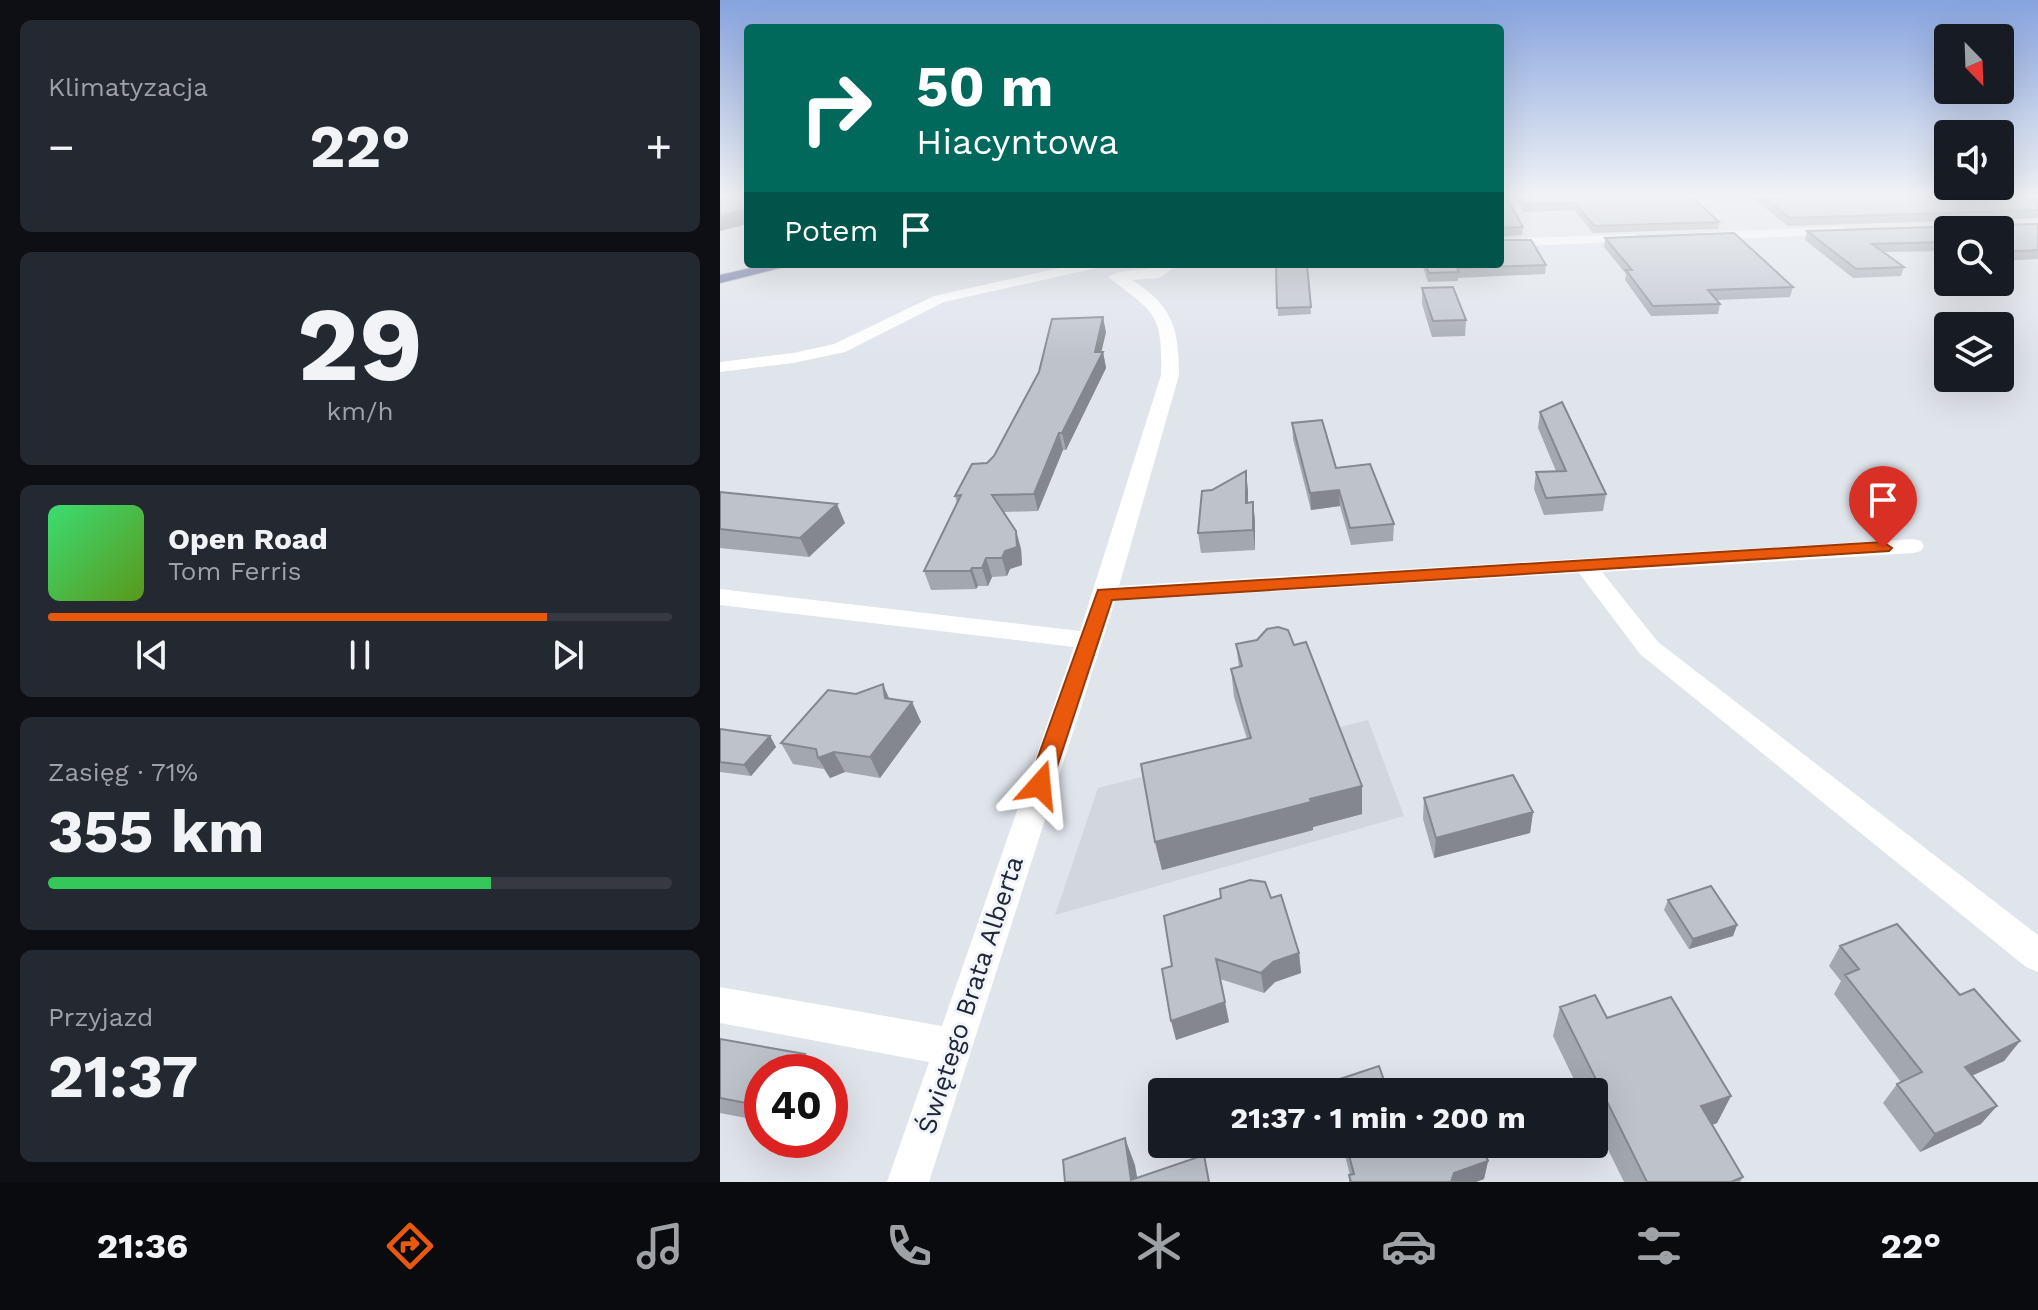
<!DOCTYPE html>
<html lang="pl">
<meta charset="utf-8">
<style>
:root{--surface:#171b24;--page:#242831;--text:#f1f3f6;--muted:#9ea1a6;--line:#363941;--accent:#ea580c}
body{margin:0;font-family:"Work Sans",sans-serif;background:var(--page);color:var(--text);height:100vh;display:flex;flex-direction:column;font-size:30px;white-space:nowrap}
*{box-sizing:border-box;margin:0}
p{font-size:26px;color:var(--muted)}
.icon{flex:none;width:44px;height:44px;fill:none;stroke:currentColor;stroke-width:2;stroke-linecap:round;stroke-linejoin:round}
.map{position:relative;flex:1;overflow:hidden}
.sheet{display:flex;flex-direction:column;gap:20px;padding:20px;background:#0d0f14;width:720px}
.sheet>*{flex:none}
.top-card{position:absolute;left:24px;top:24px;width:760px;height:244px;border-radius:8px;box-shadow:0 8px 32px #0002;background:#00695c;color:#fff;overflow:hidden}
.needle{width:52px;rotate:157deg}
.tools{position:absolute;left:1214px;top:24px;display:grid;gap:16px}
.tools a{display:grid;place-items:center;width:80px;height:80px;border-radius:8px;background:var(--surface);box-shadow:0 8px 32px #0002;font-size:40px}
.speed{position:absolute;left:24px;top:1054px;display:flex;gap:16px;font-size:40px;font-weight:700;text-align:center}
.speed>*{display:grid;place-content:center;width:104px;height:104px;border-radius:50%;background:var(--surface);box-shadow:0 8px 32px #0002;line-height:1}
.speed .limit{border:12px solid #d22;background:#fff;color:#111}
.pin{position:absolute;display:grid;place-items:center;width:68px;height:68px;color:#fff;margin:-82px -34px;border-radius:50% 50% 50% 0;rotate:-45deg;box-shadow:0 0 8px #0007}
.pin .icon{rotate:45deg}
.me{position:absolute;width:88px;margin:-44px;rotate:18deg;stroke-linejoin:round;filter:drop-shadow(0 0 6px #0008)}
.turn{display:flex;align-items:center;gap:28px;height:168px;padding:0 40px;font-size:36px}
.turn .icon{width:104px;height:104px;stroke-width:2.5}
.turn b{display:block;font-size:56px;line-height:68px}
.then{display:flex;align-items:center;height:76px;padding:0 40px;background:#0003;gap:16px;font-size:30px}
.big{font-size:60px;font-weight:700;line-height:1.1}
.sheet .tile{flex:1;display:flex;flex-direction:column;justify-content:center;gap:12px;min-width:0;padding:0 28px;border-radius:12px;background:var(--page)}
.sheet .dial{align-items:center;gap:0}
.dial b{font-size:104px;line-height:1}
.song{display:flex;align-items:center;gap:24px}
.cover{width:96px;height:96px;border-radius:12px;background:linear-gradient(135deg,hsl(140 70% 55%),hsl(90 70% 35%))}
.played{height:8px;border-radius:4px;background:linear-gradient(90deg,var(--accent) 80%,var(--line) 80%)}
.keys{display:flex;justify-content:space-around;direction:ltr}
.heat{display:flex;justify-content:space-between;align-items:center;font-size:44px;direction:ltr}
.charge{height:12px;border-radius:6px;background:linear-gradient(90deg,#34c759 71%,var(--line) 0)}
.trip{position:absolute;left:428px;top:1078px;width:460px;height:80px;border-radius:8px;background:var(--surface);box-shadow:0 8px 32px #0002;font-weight:700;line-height:80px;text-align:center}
.tabs{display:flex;height:128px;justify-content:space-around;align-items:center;background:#090b0e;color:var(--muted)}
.tabs .icon{width:56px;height:56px}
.tabs .active{color:var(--accent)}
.tabs b{font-size:36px;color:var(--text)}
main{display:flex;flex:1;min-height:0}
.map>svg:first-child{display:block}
.built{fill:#d2d6df}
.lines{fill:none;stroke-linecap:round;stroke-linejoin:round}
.major-casing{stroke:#bcbec4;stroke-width:2}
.minor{fill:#fff;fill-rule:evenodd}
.major{fill:#6671a0;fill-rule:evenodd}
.wall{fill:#a3a7af}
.shaded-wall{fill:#84888e}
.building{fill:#bdc2cb;stroke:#84888e;stroke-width:2}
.route{fill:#ea580c;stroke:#983908;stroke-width:2}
.labels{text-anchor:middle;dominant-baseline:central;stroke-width:6;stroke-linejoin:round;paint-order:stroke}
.street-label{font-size:26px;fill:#21273b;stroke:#f1f4f8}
</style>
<main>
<section class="sheet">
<div class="tile"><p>Klimatyzacja</p>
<div class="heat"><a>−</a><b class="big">22°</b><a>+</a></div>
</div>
<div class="tile dial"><b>29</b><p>km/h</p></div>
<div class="tile">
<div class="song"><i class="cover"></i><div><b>Open Road</b><p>Tom Ferris</p></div></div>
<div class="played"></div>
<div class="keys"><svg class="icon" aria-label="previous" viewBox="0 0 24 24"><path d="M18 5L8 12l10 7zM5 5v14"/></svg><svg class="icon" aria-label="pause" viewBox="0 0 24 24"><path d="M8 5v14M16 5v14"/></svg><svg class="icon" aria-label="next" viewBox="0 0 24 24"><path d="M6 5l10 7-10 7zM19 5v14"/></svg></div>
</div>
<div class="tile"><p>Zasięg · 71%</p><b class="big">355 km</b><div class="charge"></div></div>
<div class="tile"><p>Przyjazd</p><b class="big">21:37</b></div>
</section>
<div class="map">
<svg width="1318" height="1182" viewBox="0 0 1318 1182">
<rect width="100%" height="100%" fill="#e0e4eb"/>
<path class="built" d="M648,720L684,816L335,915L378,788Z"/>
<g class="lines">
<g class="major-casing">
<path id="major" d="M49,264H76L0,283V275Z"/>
</g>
<path class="minor" d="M1120,227L1125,228V234L985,240L978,236L985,232Z
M916,234L923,238L921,241L780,247V239Z
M358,264H384L377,268L224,302L125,352L73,363L0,372V362L73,353L114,344L214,296Z
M442,264H459L439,278L412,280C453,306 459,329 459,375L399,586L1193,539L1201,541L1204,546L1201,551L1193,553L882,572L938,642L1318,935V972L1306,967L920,654L859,573L395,601L209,1182H167L209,1062L0,1023V987L222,1026L354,647L0,605V589L360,631L441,375C443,311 434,313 388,277C403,267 425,274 442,264Z"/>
<use href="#major" class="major"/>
</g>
<path class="wall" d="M780,195L803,227L802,235L780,237Z
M794,195H970L999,222L998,229L873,233L854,210L804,212Z
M1029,195H1318V218L1068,226Z
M1318,224V259L1280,261V230H1228V251L1164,252L1184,267L1181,276L1133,278L1085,240L1087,231Z
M885,238L1073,287L1070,297L996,300L1000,304L998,314L931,316L905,280L906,274L884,247Z
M702,264H780L826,265L825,274L738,278V281L708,282Z
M587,265L591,314L558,316L556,266Z
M702,288L746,320L745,336L712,337L702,304Z
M386,332L381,352H383L386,368L346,450H343L318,511L284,512L296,531L301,549L302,565L290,569L287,576L272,577L268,586H258L256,589L211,590L204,571L237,503L235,496L267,463Z
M820,412L886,494L883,511L824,515L814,489L816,472L836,471L818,428Z
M572,423L674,524L673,541L631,545L620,506L591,510L573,439Z
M528,490V502H533L535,521V550L481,553L478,533Z
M0,492L125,523L89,557L0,548Z
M516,644L574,645L642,786V814L593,827V830L442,870L435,842L527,739L514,697L511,669L519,667Z
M170,699L192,702L201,722L160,778L125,772L110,778L104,769L73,764L61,743Z
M0,729L50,736L56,747L31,776L0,772Z
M704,798L813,812L810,833L714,858L703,819Z
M551,898L579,953L581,973L555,982L544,993L500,979L509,1022L456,1040L452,966Z
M948,900L1017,925L1013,936L969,949L944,910Z
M1120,946L1240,995L1300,1041L1284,1061L1252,1075L1261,1124L1200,1152L1163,1103L1177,1084L1181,1082L1114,994L1121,981L1109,966Z
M840,1007L1011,1096L997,1123L992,1125L1023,1177L1020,1182H904L874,1121V1092H860L833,1036Z
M0,1039L42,1072V1121L0,1113Z
M622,1144H761L768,1161L764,1179L756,1182H629V1175H630Z"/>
<path class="shaded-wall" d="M28,209V224L0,231V215Z
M383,317L386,332L380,358L383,352L386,368L346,450L342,433L375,352Z
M339,433L343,450L318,511L314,494Z
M526,471L528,490V522L526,503Z
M619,490L620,506L591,510L590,493Z
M533,502L535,521V550L533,530Z
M117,504L125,523L89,557L80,538Z
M296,531L301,549L302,565L290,569L287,576L282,558Z
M266,558L272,577L268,586L262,568Z
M252,568L258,586L256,589L250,571Z
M163,684L172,705L165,698Z
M192,702L201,722L160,778L150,757Z
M50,736L56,747L31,776L24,765Z
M114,752L125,772L110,778L98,758Z
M642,786V814L593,827V830L442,870L435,842Z
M813,812L810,833L714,858L716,838Z
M1017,925L1013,936L969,949L973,939Z
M579,953L581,973L555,982L544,993L541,973L553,962Z
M505,1002L509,1022L456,1040L451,1021Z
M1300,1041L1284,1061L1230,1086L1245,1067Z
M85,1054L99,1072H73Z
M1011,1096L997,1123L969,1133L981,1106Z
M1277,1106L1261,1124L1200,1152L1215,1134Z
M405,1138L415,1165L418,1182H412Z
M768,1161L764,1179L756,1182H731L734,1173Z"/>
<path class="building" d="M0,195H28V209L0,215Z
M780,195H785L803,227L780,228Z
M798,195H970L999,222L874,226L855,203L805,205Z
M1041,195H1318V210L1070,218Z
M1318,224V250L1280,252V230H1228V242L1152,244L1184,267L1136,269L1087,231Z
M1014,233L1073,287L988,290L1000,304L933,306L906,270H912L885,238Z
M780,240H811L826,265L737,268L739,272L709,273L705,264H780Z
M587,265L591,307L557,308L556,266Z
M733,287L746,320L713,321L702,288Z
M383,317L375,352H383L342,433H339L314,494L272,495L296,531L297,547L285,551L282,558H266L262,568H252L250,571H204L241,495L235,496L252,464L267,463L274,456L319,372L332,319Z
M842,402L886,494L826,498L816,472L846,471L820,412Z
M602,420L616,468L650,464L674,524L630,528L619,490L590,493L572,423Z
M526,471V503L533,502V530L478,533L482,491L492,490Z
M0,492L117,504L80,538L0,529Z
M558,627L568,630L574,645L586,642L642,786L590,799L591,802L435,842L421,764L531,738L511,669L522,666L516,644L537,640L547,629Z
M163,684L165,698L192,702L150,757L114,752L98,758L96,749L61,743L108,690L136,694Z
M0,729L50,736L24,765L0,762Z
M793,775L813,812L716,838L704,798Z
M530,880L545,882L551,898L561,895L579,953L553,962L541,973L496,959L505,1002L451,1021L442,969L452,966L444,916L501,898L500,889Z
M991,886L1017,925L973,939L948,900Z
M1177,924L1240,995L1254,989L1300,1041L1245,1067L1277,1106L1215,1134L1177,1084L1202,1072L1125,975L1139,969L1120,946Z
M875,995L887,1018L951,997L1011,1096L981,1106L1023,1177L1011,1182H927L840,1007Z
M0,1039L85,1054L73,1072H42V1106L0,1098Z
M659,1066L668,1092H611L608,1083Z
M736,1080L740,1092H703Z
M405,1138L411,1180L484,1155L489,1182H345L343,1160Z
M626,1144H761L768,1161L734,1173L731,1182H631L629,1175L634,1174Z"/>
<linearGradient id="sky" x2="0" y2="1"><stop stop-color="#87a3de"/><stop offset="0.54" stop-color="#f1f3f6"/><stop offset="1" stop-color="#f1f3f6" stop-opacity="0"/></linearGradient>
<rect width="1318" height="361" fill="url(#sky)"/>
<path class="route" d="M1163,542L1172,548L1169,551L392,600L331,785L328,792L320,794L312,792L308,785L378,590Z"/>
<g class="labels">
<g class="street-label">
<text transform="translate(250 995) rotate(-72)">Świętego Brata Alberta</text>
</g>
</g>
</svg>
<div class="tools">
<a><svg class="needle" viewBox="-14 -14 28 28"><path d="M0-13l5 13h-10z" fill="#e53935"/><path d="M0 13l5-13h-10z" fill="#9ea1a6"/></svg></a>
<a><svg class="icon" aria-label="sound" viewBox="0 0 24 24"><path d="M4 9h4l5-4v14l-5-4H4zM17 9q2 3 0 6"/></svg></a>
<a><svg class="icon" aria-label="search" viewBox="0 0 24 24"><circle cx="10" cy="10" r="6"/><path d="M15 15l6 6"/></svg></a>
<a><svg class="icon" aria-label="layers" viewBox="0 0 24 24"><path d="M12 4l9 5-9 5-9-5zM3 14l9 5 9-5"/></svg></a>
</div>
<div class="speed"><div class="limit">40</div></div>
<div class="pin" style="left:1163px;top:548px;background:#d93025"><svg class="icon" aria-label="arrive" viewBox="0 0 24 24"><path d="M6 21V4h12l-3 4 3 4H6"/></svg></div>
<svg class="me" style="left:320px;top:785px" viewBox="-20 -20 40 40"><path d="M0-17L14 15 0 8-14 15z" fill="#ea580c" stroke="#fff" stroke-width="4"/></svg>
<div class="trip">21:37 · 1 min · 200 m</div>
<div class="top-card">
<div class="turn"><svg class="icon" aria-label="right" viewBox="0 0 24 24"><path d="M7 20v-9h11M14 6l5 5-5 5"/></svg><div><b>50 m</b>Hiacyntowa</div></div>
<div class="then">Potem<svg class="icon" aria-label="arrive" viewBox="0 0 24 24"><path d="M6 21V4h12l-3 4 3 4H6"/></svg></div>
</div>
</div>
</main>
<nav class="tabs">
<b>21:36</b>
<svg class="icon active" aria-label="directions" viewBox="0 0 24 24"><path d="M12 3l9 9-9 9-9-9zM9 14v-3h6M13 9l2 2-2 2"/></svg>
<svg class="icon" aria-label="music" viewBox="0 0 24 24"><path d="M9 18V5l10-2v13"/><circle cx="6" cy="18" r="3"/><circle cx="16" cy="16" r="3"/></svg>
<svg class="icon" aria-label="phone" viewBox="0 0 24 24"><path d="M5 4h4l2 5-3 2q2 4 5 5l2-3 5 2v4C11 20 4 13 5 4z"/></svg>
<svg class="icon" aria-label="climate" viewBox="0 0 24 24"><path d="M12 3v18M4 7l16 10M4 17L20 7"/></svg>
<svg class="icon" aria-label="car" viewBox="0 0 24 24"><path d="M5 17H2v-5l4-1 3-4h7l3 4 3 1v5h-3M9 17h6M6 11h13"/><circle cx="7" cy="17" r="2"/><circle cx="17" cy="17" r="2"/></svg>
<svg class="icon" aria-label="filters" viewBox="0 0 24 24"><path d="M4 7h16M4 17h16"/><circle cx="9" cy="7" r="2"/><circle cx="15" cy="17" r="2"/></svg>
<b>22°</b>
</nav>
